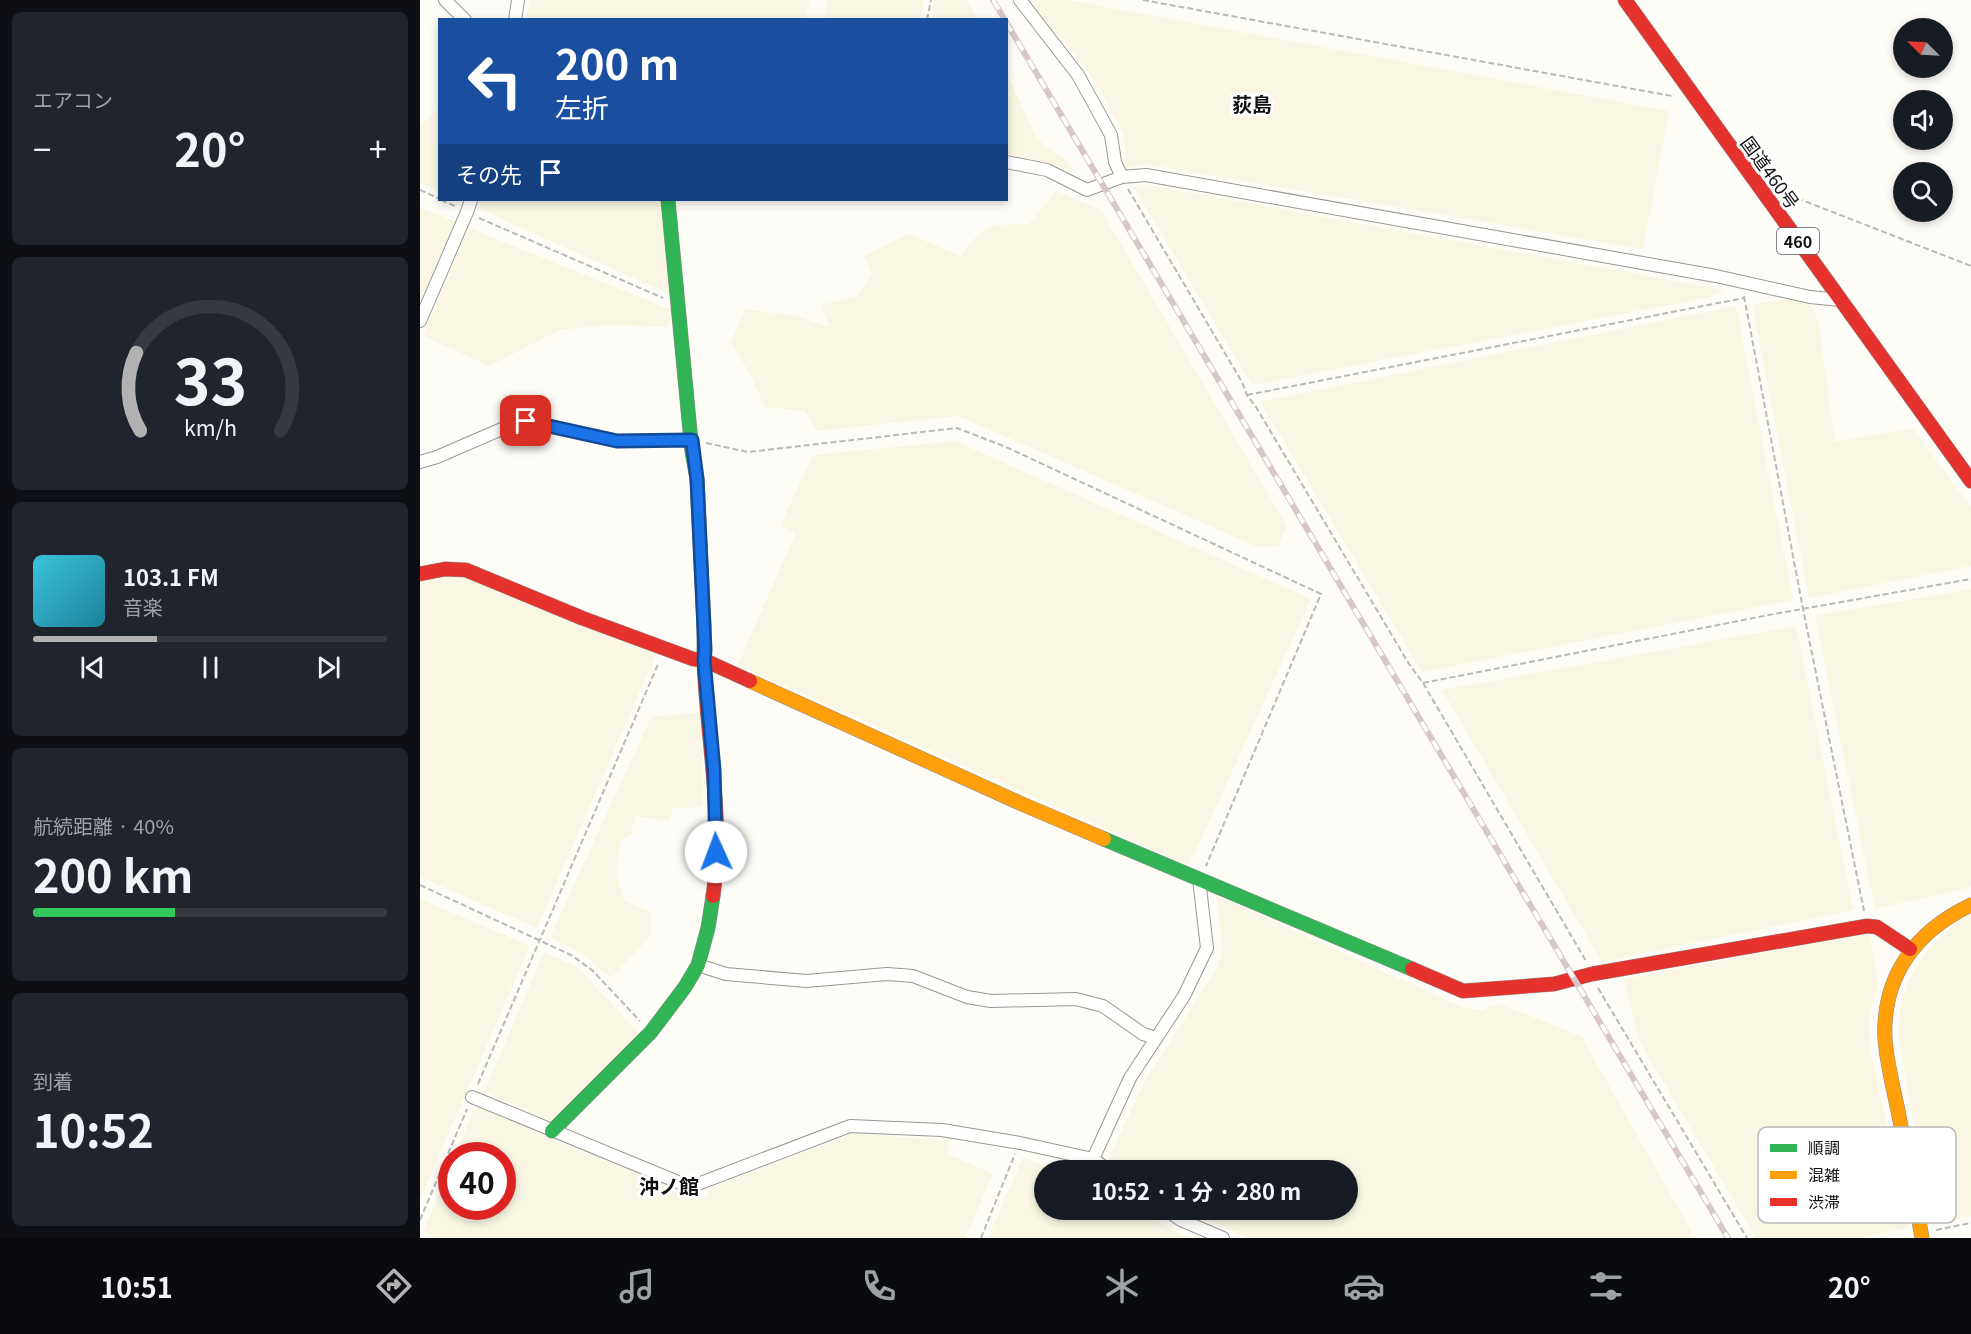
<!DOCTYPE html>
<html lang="ja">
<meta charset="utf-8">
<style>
:root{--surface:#171b24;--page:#20242c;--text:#f1f3f6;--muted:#9ea1a6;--line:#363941;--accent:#b2b2b3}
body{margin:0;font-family:Georgia,"Noto Sans JP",serif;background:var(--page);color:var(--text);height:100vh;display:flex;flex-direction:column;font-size:22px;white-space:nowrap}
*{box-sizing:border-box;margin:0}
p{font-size:20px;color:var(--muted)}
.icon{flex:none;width:33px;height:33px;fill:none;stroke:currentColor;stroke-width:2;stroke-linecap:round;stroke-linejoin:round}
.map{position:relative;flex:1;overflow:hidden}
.side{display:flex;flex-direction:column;gap:12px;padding:12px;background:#0d0f14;width:420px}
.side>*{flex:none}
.top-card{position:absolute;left:18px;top:18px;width:570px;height:183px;border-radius:0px;box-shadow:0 3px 9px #0003;background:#1a4fa0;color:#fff;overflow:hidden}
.needle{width:39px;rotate:294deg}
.buttons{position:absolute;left:1473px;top:18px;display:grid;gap:12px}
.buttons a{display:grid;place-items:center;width:60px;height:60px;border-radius:50%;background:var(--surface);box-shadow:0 3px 9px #0003;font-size:30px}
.speed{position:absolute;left:18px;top:1142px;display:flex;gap:12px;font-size:30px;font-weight:700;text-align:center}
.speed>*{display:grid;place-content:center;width:78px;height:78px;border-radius:50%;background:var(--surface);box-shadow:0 3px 9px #0003;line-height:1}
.speed .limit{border:9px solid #d22;background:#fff;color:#111}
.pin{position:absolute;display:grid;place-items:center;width:51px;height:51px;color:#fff;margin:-26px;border-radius:12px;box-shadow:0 3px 9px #0006}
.me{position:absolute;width:66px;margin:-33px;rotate:358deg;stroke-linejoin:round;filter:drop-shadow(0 0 4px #0008)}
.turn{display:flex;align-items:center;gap:21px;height:126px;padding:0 18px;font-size:27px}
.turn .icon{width:78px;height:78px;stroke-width:2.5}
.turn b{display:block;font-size:42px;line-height:51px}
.then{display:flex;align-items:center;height:57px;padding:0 18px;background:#0003;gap:12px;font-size:22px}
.big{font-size:45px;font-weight:700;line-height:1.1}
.side .tile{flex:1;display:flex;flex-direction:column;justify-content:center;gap:9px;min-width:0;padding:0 21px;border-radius:9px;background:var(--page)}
.side .dial{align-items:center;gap:0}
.dial svg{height:156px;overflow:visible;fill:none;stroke:var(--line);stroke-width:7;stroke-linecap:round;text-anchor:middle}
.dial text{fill:var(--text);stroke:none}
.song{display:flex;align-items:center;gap:18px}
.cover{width:72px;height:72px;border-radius:9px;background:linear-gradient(135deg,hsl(190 70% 55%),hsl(190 70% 35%))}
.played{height:6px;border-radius:3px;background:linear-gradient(90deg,var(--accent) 35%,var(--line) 35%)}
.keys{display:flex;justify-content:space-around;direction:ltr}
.heat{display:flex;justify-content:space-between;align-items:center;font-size:33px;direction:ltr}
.charge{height:9px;border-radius:4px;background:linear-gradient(90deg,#34c759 40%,var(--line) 0)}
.trip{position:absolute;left:614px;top:1160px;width:324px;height:60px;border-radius:30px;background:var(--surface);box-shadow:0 3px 9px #0003;font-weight:700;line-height:60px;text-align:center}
.tabs{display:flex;height:96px;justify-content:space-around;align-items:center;background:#090b0e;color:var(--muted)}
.tabs .icon{width:42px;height:42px}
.tabs .active{color:var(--accent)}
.tabs b{font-size:27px;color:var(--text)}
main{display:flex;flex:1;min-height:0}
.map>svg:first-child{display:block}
.farmland{fill:#f9f7e4}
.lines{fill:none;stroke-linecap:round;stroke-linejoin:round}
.street-casing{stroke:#979795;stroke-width:14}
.fast-casing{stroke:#8e8d8b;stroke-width:15}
.slow-casing{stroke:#8e8d8b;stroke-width:15}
.jam-casing{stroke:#8e8d8b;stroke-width:15}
.path{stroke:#b9b9b8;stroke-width:2;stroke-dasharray:6 3;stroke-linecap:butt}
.street{stroke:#fffffe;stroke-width:12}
.fast{stroke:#30b455;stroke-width:14}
.slow{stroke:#ff9f0a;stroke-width:14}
.jam{stroke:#e5322d;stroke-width:14}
.rail-casing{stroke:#d9c6c7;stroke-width:6}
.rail{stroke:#fff;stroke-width:4;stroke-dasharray:11;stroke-linecap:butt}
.route-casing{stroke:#114b97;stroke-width:15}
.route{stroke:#1a73e8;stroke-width:10}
.labels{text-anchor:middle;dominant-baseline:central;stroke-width:6;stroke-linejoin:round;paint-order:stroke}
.shield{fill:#fff;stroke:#585858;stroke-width:1.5}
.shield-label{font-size:16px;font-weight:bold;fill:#111}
.street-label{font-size:18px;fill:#111;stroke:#fff}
.neighbourhood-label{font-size:20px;font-weight:bold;fill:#111;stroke:#fff}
.key{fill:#fff;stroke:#b8b8b8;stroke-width:1.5}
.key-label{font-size:16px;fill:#111}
</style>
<main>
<section class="side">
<div class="tile"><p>エアコン</p>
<div class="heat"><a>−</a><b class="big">20°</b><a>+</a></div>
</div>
<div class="tile dial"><svg viewBox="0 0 100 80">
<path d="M14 69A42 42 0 1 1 86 69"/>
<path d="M14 69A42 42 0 0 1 12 29" stroke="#b2b2b3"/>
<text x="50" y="56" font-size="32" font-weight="700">33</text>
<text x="50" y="72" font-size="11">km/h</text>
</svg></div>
<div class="tile">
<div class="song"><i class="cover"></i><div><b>103.1 FM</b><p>音楽</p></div></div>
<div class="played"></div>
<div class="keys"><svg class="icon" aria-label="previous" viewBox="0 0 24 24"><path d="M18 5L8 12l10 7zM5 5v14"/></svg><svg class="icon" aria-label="pause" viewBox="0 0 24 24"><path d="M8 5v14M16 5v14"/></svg><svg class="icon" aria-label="next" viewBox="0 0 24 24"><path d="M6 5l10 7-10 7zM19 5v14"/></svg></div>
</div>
<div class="tile"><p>航続距離 · 40%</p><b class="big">200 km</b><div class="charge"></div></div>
<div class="tile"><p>到着</p><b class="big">10:52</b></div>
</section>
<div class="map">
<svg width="1551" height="1238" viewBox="0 0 1551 1238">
<rect width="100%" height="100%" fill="#fdfcf7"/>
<path class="farmland" d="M110,0H390L386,19H106Z
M407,0H504L500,19H404Z
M515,0H546L558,19H512Z
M608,0H648L1249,111L1223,249L724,164L706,168L704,135L686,101L664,66Z
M586,71L614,132L622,143L647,161L654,171L587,154Z
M19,109V192L0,183V124Z
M724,184L1304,290L1291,297L832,385L713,186Z
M636,191L681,210L867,526L858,546L838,547L538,416L397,431L385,411L345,407L330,374L311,343L325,309L376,316L409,327L401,305L436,297L452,274L444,256L489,234L541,256L558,234L577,225L609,224Z
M60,200H242L251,295L57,208Z
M0,207L36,222L0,301Z
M49,228L252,310L247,327L188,325L140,330L69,366L3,336Z
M1376,299L1391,305L1398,320L1415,442L1493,429L1551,507V566L1389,598L1332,304Z
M1316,306L1373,600L1002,672L840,402Z
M535,441L891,599L769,866L318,665L375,534L361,524L393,455Z
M45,575L237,652L117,928L0,877V578Z
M1551,589V887L1455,909L1395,616Z
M1376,626L1433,910L1182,962L1022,690Z
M282,712L283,807L253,808L249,821L215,816L211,835L200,840L196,874L205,901L230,912V937L191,978L163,955L130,937L231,717Z
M796,895L1042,1007L1061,1010L1080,1004L1161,1036L1272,1232L1269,1238H827L764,1209H927V1170H705L688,1159L726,1079L796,970L803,950Z
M0,899L110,946L0,1199Z
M1551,916V1216L1512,1224L1479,1041L1480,1009L1488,984L1497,965L1513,944L1538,922Z
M1450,932L1458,983L1449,1021L1451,1053L1489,1228L1439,1238H1336L1220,1043L1204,979Z
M124,952L157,967L220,1034L132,1121L64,1092Z
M56,1106L172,1156L286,1199L291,1188L434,1133L529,1141L528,1154L573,1174L545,1238H17L3,1232L31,1165L32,1206H82V1155H35Z
M603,1157L637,1170H624V1209H713L770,1238H568Z"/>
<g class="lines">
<g class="street-casing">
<path id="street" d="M25,0L45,20
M600,0L658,75L691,135L695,162L702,177
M95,20L98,0
M586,162L627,170L667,190L702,177L726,175L1296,276L1390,297L1421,300
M0,321L47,212L51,200
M0,462L17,457L91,425L106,421L197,441L272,440
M278,965L306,974L386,981L467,974L493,976L547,997L571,1001L656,999L683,1006L723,1034L735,1038
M52,1097L270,1187L430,1126L522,1130L600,1143L673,1159L688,1170
M673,1159L710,1078L764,996L787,948L779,879
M745,1209L761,1220L803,1238"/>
</g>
<g class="fast-casing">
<path id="fast" d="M248,200L272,452L277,479L284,625
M684,839L992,969
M132,1131L231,1032L265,987L278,965L288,928L293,896"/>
</g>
<g class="slow-casing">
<path id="slow" d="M330,681L602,804L684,839
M1502,1238C1495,1197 1487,1157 1479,1116C1474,1090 1467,1065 1465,1039C1462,976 1496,931 1551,905"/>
</g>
<g class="jam-casing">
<path id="jam" d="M1205,0L1551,481
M0,574L25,569L46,570L162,618L273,659L284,660L330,681
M284,625C284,638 284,650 284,662C287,740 304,819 293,896
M992,969L1043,991L1134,984L1172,974L1447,926L1457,927L1490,949"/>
</g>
<path class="path" d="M723,0L1252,96
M507,20L511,0
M708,189L822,382L827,395L836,407L989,664L1003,683L1166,961
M0,190L20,199
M1369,195L1551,266
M21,200L35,206
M59,218L243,298
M1324,296L1383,609L1444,911
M827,395L1324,298
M286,443L328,452L537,428L586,447L901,594L786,866
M1003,683L1354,614L1551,579
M0,885L151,955L172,970L220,1021
M1178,988L1327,1238
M58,1084L239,662
M0,1220L47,1109
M1516,1230L1551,1223
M561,1238L595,1154"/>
<use href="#street" class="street"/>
<use href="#fast" class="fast"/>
<use href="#slow" class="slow"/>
<use href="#jam" class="jam"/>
<g class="rail-casing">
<path id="rail" d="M573,0L585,20
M586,22L1308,1238"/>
</g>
<use href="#rail" class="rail"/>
</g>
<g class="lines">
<g class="route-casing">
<path id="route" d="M106,421L197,441L272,440L277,479L285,650L284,660L294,770L296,852"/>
</g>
<use href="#route" class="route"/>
</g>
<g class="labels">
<rect class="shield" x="1357" y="228" width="42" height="26" rx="4.5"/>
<g class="shield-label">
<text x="1378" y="241">460</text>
</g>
<g class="street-label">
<text transform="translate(1351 172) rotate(54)">国道460号</text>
</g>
<g class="neighbourhood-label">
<text x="832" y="103">荻島</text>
<text x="249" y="1185">沖ノ館</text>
</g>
</g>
<rect x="1338" y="1127" width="198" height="96" rx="9" class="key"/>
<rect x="1350" y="1144" width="27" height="8" fill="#30b455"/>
<rect x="1350" y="1171" width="27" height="8" fill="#ff9f0a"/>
<rect x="1350" y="1198" width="27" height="8" fill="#e5322d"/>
<g class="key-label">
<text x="1388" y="1154">順調</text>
<text x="1388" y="1181">混雑</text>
<text x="1388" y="1208">渋滞</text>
</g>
</svg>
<div class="buttons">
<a><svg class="needle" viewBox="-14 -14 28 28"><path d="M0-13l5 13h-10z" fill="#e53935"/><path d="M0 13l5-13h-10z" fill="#9ea1a6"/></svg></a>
<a><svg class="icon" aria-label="sound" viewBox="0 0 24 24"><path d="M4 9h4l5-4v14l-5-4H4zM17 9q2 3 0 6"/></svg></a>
<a><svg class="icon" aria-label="search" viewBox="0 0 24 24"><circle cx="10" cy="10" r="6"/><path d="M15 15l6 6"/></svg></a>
</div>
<div class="speed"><div class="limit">40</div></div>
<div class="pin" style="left:106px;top:421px;background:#d93025"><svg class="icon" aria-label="arrive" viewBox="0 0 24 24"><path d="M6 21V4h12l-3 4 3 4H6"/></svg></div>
<svg class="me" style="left:296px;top:852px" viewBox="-20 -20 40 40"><circle r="19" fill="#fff"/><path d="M0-13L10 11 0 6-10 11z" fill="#1a73e8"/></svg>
<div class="trip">10:52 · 1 分 · 280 m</div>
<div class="top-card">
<div class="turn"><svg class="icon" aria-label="left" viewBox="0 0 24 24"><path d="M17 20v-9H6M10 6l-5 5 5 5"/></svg><div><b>200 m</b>左折</div></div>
<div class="then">その先<svg class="icon" aria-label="arrive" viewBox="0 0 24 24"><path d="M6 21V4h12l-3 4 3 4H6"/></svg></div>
</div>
</div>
</main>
<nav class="tabs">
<b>10:51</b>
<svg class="icon active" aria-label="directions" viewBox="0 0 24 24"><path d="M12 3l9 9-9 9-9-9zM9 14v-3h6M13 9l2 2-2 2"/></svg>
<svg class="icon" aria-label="music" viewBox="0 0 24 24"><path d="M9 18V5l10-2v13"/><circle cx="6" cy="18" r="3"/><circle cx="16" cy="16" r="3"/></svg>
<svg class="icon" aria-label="phone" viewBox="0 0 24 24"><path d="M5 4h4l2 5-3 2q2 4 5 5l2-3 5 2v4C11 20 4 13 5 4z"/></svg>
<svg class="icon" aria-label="climate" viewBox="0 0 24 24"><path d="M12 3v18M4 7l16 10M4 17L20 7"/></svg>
<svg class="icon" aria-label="car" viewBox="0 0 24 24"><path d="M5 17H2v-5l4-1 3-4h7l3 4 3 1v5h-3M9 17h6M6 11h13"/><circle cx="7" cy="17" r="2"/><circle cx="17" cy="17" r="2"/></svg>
<svg class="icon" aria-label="filters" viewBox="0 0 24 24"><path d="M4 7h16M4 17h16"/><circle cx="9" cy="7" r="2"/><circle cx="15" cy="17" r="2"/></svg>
<b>20°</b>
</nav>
